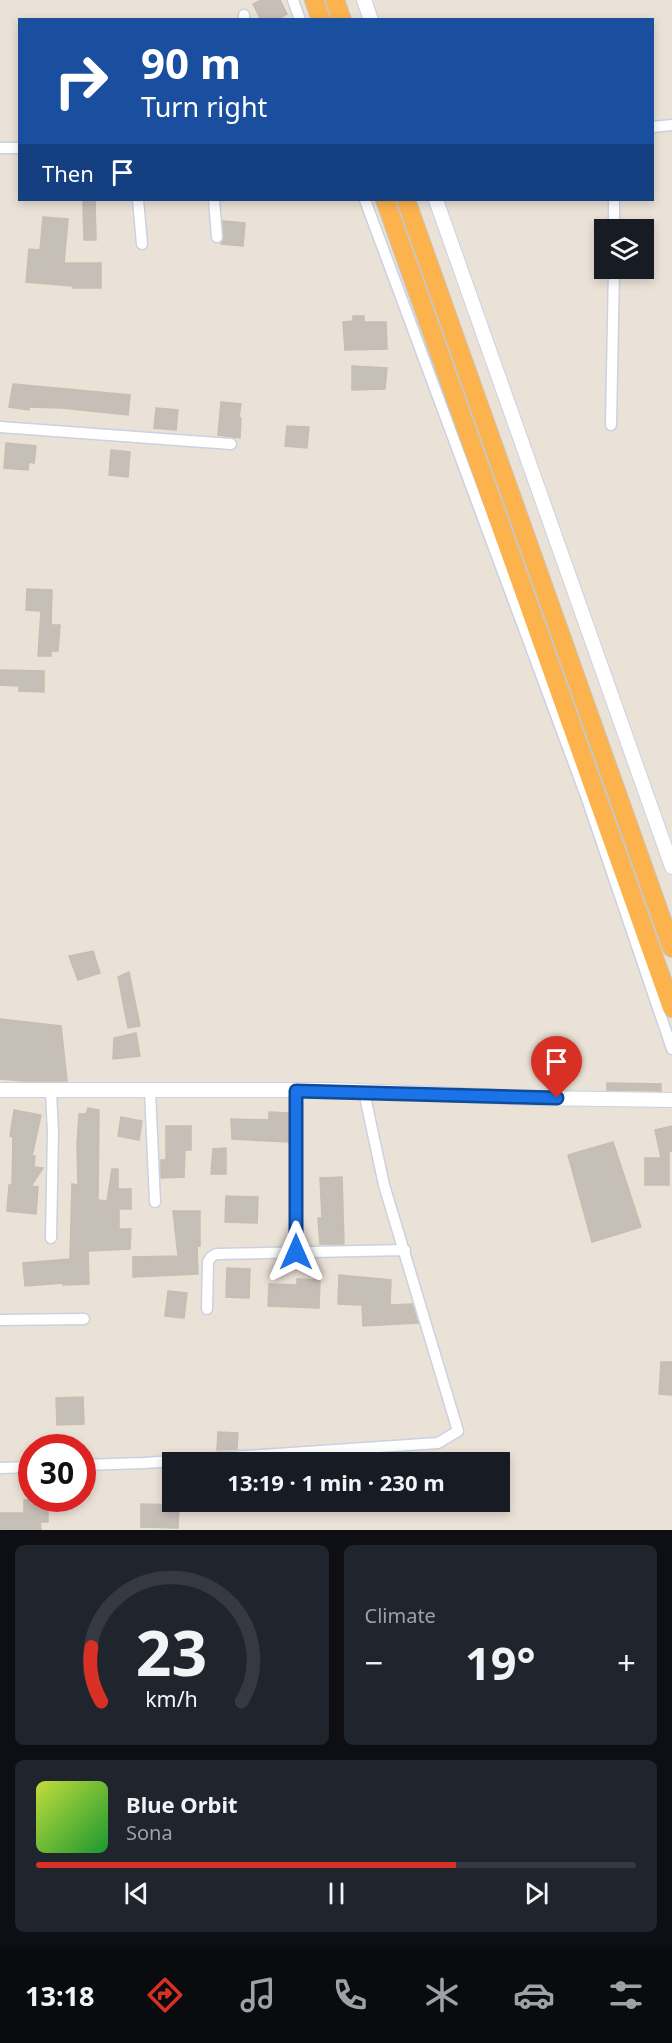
<!DOCTYPE html>
<meta charset="utf-8">
<style>
:root{--surface:#171b24;--page:#20242c;--text:#f1f3f6;--muted:#9ea1a6;--line:#363941;--accent:#d93025}
body{margin:0;font-family:"Noto Sans",sans-serif;background:var(--page);color:var(--text);height:100vh;display:flex;flex-direction:column;font-size:22px;white-space:nowrap}
*{box-sizing:border-box;margin:0}
p{font-size:20px;color:var(--muted)}
.icon{flex:none;width:33px;height:33px;fill:none;stroke:currentColor;stroke-width:2;stroke-linecap:round;stroke-linejoin:round}
.map{position:relative;height:1530px;overflow:hidden}
.side{display:flex;flex-direction:column;gap:15px;padding:15px;background:#0d0f14;flex:1}
.side>*{flex:none}
.banner{position:absolute;left:18px;top:18px;width:636px;height:183px;border-radius:0px;box-shadow:0 3px 9px #0003;background:#1a4fa0;color:#fff;overflow:hidden}
.controls{position:absolute;left:594px;top:219px;display:grid;gap:12px}
.controls a{display:grid;place-items:center;width:60px;height:60px;border-radius:0px;background:var(--surface);box-shadow:0 3px 9px #0003;font-size:30px}
.speed{position:absolute;left:18px;top:1434px;display:flex;gap:12px;font-size:30px;font-weight:700;text-align:center}
.speed>*{display:grid;place-content:center;width:78px;height:78px;border-radius:50%;background:var(--surface);box-shadow:0 3px 9px #0003;line-height:1}
.speed .limit{border:9px solid #d22;background:#fff;color:#111}
.pin{position:absolute;display:grid;place-items:center;width:51px;height:51px;color:#fff;margin:-62px -26px;border-radius:50% 50% 50% 0;rotate:-45deg;box-shadow:0 0 6px #0007}
.pin .icon{rotate:45deg}
.me{position:absolute;width:66px;margin:-33px;rotate:0deg;stroke-linejoin:round;filter:drop-shadow(0 0 4px #0008)}
.turn{display:flex;align-items:center;gap:21px;height:126px;padding:0 24px;font-size:27px}
.turn .icon{width:78px;height:78px;stroke-width:2.5}
.turn b{display:block;font-size:42px;line-height:51px}
.then{display:flex;align-items:center;height:57px;padding:0 24px;background:#0003;gap:12px;font-size:22px}
.big{font-size:45px;font-weight:700;line-height:1.1}
.side .tile{flex:1;display:flex;flex-direction:column;justify-content:center;gap:9px;min-width:0;padding:0 21px;border-radius:9px;background:var(--page)}
.side .dial{align-items:center;gap:0}
.dial svg{height:156px;overflow:visible;fill:none;stroke:var(--line);stroke-width:7;stroke-linecap:round;text-anchor:middle}
.dial text{fill:var(--text);stroke:none}
.song{display:flex;align-items:center;gap:18px}
.cover{width:72px;height:72px;border-radius:9px;background:linear-gradient(135deg,hsl(70 70% 55%),hsl(130 70% 35%))}
.played{height:6px;border-radius:3px;background:linear-gradient(90deg,var(--accent) 70%,var(--line) 70%)}
.keys{display:flex;justify-content:space-around;direction:ltr}
.heat{display:flex;justify-content:space-between;align-items:center;font-size:33px;direction:ltr}
.side .tiles{flex:1;display:grid;gap:15px;grid-template-columns:1fr 1fr}
.tile:last-child{grid-column:span 2}
.trip{position:absolute;left:162px;top:1452px;width:348px;height:60px;border-radius:0px;background:var(--surface);box-shadow:0 3px 9px #0003;font-weight:700;line-height:60px;text-align:center}
.menu{display:flex;height:96px;justify-content:space-around;align-items:center;background:#090b0e;color:var(--muted)}
.menu .icon{width:42px;height:42px}
.menu .selected{color:var(--accent)}
.menu b{font-size:27px;color:var(--text)}
.map>svg:first-child{display:block}
.building{fill:#c6bfb7;stroke:#c6beb1;stroke-width:1.5}
.lines{fill:none;stroke-linecap:round;stroke-linejoin:round}
.minor-casing{stroke:#ccd0e1;stroke-width:13}
.tertiary-casing{stroke:#ccd0e1;stroke-width:16}
.trunk-casing{stroke:#c7c7c7;stroke-width:20}
.minor{stroke:#fff;stroke-width:10}
.tertiary{stroke:#fff;stroke-width:14}
.trunk{stroke:#fcb34e;stroke-width:18}
.route-casing{stroke:#114b97;stroke-width:15}
.route{stroke:#1a73e8;stroke-width:10}
</style>
<div class="map">
<svg width="672" height="1530" viewBox="0 0 672 1530">
<rect width="100%" height="100%" fill="#ebe2d7"/>
<path class="building" d="M261,0H280L287,14L277,20H261L253,4Z
M83,200H95L96,240H84Z
M43,217L68,219L64,263H101V288H73V286L26,282L29,249L40,250Z
M223,221L245,223L243,246L221,244L224,237Z
M353,316H364V322H386L387,349L345,350L343,322L353,321Z
M352,366L387,368L385,389L352,390Z
M13,384L130,395L128,415L62,408L29,407V410L9,407Z
M221,402L241,404L239,417L241,418L240,438L218,435Z
M156,408L178,410L176,430L154,428Z
M287,426L309,427L307,448L285,446Z
M6,443L36,446L34,463L29,462L28,470L4,468Z
M111,450L130,452L128,477L109,475Z
M27,589L52,590L51,625H60L58,651H51V656H38L41,611L26,610Z
M0,670L44,671V692L19,691V686L0,685Z
M93,951L100,973L78,980L69,956Z
M129,972L140,1026L128,1028L118,977Z
M0,1019L61,1026L67,1081H24L0,1079Z
M136,1033L140,1056L113,1059L114,1038Z
M607,1083L661,1084V1091L607,1090Z
M88,1108L99,1110L98,1200L107,1201L112,1169H118V1189H131V1209H119V1229H131L130,1249L88,1251L89,1284L63,1285V1283L25,1286L23,1263L70,1259L72,1184L78,1185L77,1144L79,1114H86Z
M14,1110L41,1115L32,1156H35L34,1167L43,1168L31,1186L38,1187L36,1214L7,1211L9,1185H12L13,1137L10,1136Z
M269,1112L288,1113V1142L232,1139L231,1119L269,1120Z
M121,1117L142,1121L139,1140L118,1136Z
M166,1126H191V1150H185L184,1177L161,1178V1160H166Z
M672,1126V1151H669V1185H645V1158H661L655,1130Z
M613,1142L641,1227L592,1242L568,1155Z
M226,1148V1174H211L213,1149Z
M342,1177L344,1244H320L318,1218H322L320,1178Z
M226,1196L258,1197L257,1223L225,1222Z
M173,1211H200V1246H197L198,1274L133,1277V1257L178,1256Z
M227,1268L250,1269L249,1298L226,1297Z
M339,1275L391,1280L390,1305L412,1304L418,1323L363,1326L362,1305L338,1304Z
M297,1279L320,1280L319,1308L268,1306L269,1284L297,1285Z
M168,1291L187,1293L184,1318L165,1316Z
M661,1362H672V1395L659,1394Z
M83,1397L84,1424L57,1425L56,1398Z
M218,1432L238,1433L237,1449L217,1450Z
M48,1499V1522H40L41,1530H0V1513H24V1500Z
M141,1504L179,1505L178,1528L141,1527Z"/>
<g class="lines">
<g class="minor-casing">
<path id="minor" d="M293,0L300,20
M244,20V15
M652,127L672,125
M0,148H20
M138,200L142,244
M214,200L217,237
M365,200L586,796L672,1049
M614,200V230
M611,425L614,268
M0,427L231,444
M150,1091L155,1202
M296,1091V1252
M51,1238L53,1132L51,1092
M207,1309L208,1262L211,1257L216,1254L405,1250
M0,1320L84,1319
M82,1465L144,1463L438,1443L458,1431L384,1185L364,1092
M0,1468L32,1467"/>
</g>
<g class="tertiary-casing">
<path id="tertiary" d="M364,0L371,20
M436,200L672,867
M0,1090H333L534,1098L672,1100"/>
</g>
<g class="trunk-casing">
<path id="trunk" d="M314,0L321,20
M335,0L342,20
M385,200L672,1008
M406,200L672,948"/>
</g>
<use href="#minor" class="minor"/>
<use href="#tertiary" class="tertiary"/>
<use href="#trunk" class="trunk"/>
</g>
<g class="lines">
<g class="route-casing">
<path id="route" d="M296,1252V1091L557,1098"/>
</g>
<use href="#route" class="route"/>
</g>
</svg>
<div class="controls">
<a><svg class="icon" aria-label="layers" viewBox="0 0 24 24"><path d="M12 4l9 5-9 5-9-5zM3 14l9 5 9-5"/></svg></a>
</div>
<div class="speed"><div class="limit">30</div></div>
<div class="pin" style="left:557px;top:1098px;background:#d93025"><svg class="icon" aria-label="arrive" viewBox="0 0 24 24"><path d="M6 21V4h12l-3 4 3 4H6"/></svg></div>
<svg class="me" style="left:296px;top:1252px" viewBox="-20 -20 40 40"><path d="M0-17L14 15 0 8-14 15z" fill="#1a73e8" stroke="#fff" stroke-width="4"/></svg>
<div class="trip">13:19 · 1 min · 230 m</div>
<div class="banner">
<div class="turn"><svg class="icon" aria-label="right" viewBox="0 0 24 24"><path d="M7 20v-9h11M14 6l5 5-5 5"/></svg><div><b>90 m</b>Turn right</div></div>
<div class="then">Then<svg class="icon" aria-label="arrive" viewBox="0 0 24 24"><path d="M6 21V4h12l-3 4 3 4H6"/></svg></div>
</div>
</div>
<section class="side">
<div class="tiles">
<div class="tile dial"><svg viewBox="0 0 100 80">
<path d="M14 69A42 42 0 1 1 86 69"/>
<path d="M14 69A42 42 0 0 1 9 41" stroke="#d93025"/>
<text x="50" y="56" font-size="32" font-weight="700">23</text>
<text x="50" y="72" font-size="11">km/h</text>
</svg></div>
<div class="tile"><p>Climate</p>
<div class="heat"><a>−</a><b class="big">19°</b><a>+</a></div>
</div>
<div class="tile">
<div class="song"><i class="cover"></i><div><b>Blue Orbit</b><p>Sona</p></div></div>
<div class="played"></div>
<div class="keys"><svg class="icon" aria-label="previous" viewBox="0 0 24 24"><path d="M18 5L8 12l10 7zM5 5v14"/></svg><svg class="icon" aria-label="pause" viewBox="0 0 24 24"><path d="M8 5v14M16 5v14"/></svg><svg class="icon" aria-label="next" viewBox="0 0 24 24"><path d="M6 5l10 7-10 7zM19 5v14"/></svg></div>
</div>
</div>
</section>
<nav class="menu">
<b>13:18</b>
<svg class="icon selected" aria-label="directions" viewBox="0 0 24 24"><path d="M12 3l9 9-9 9-9-9zM9 14v-3h6M13 9l2 2-2 2"/></svg>
<svg class="icon" aria-label="music" viewBox="0 0 24 24"><path d="M9 18V5l10-2v13"/><circle cx="6" cy="18" r="3"/><circle cx="16" cy="16" r="3"/></svg>
<svg class="icon" aria-label="phone" viewBox="0 0 24 24"><path d="M5 4h4l2 5-3 2q2 4 5 5l2-3 5 2v4C11 20 4 13 5 4z"/></svg>
<svg class="icon" aria-label="climate" viewBox="0 0 24 24"><path d="M12 3v18M4 7l16 10M4 17L20 7"/></svg>
<svg class="icon" aria-label="car" viewBox="0 0 24 24"><path d="M5 17H2v-5l4-1 3-4h7l3 4 3 1v5h-3M9 17h6M6 11h13"/><circle cx="7" cy="17" r="2"/><circle cx="17" cy="17" r="2"/></svg>
<svg class="icon" aria-label="filters" viewBox="0 0 24 24"><path d="M4 7h16M4 17h16"/><circle cx="9" cy="7" r="2"/><circle cx="15" cy="17" r="2"/></svg>
</nav>
